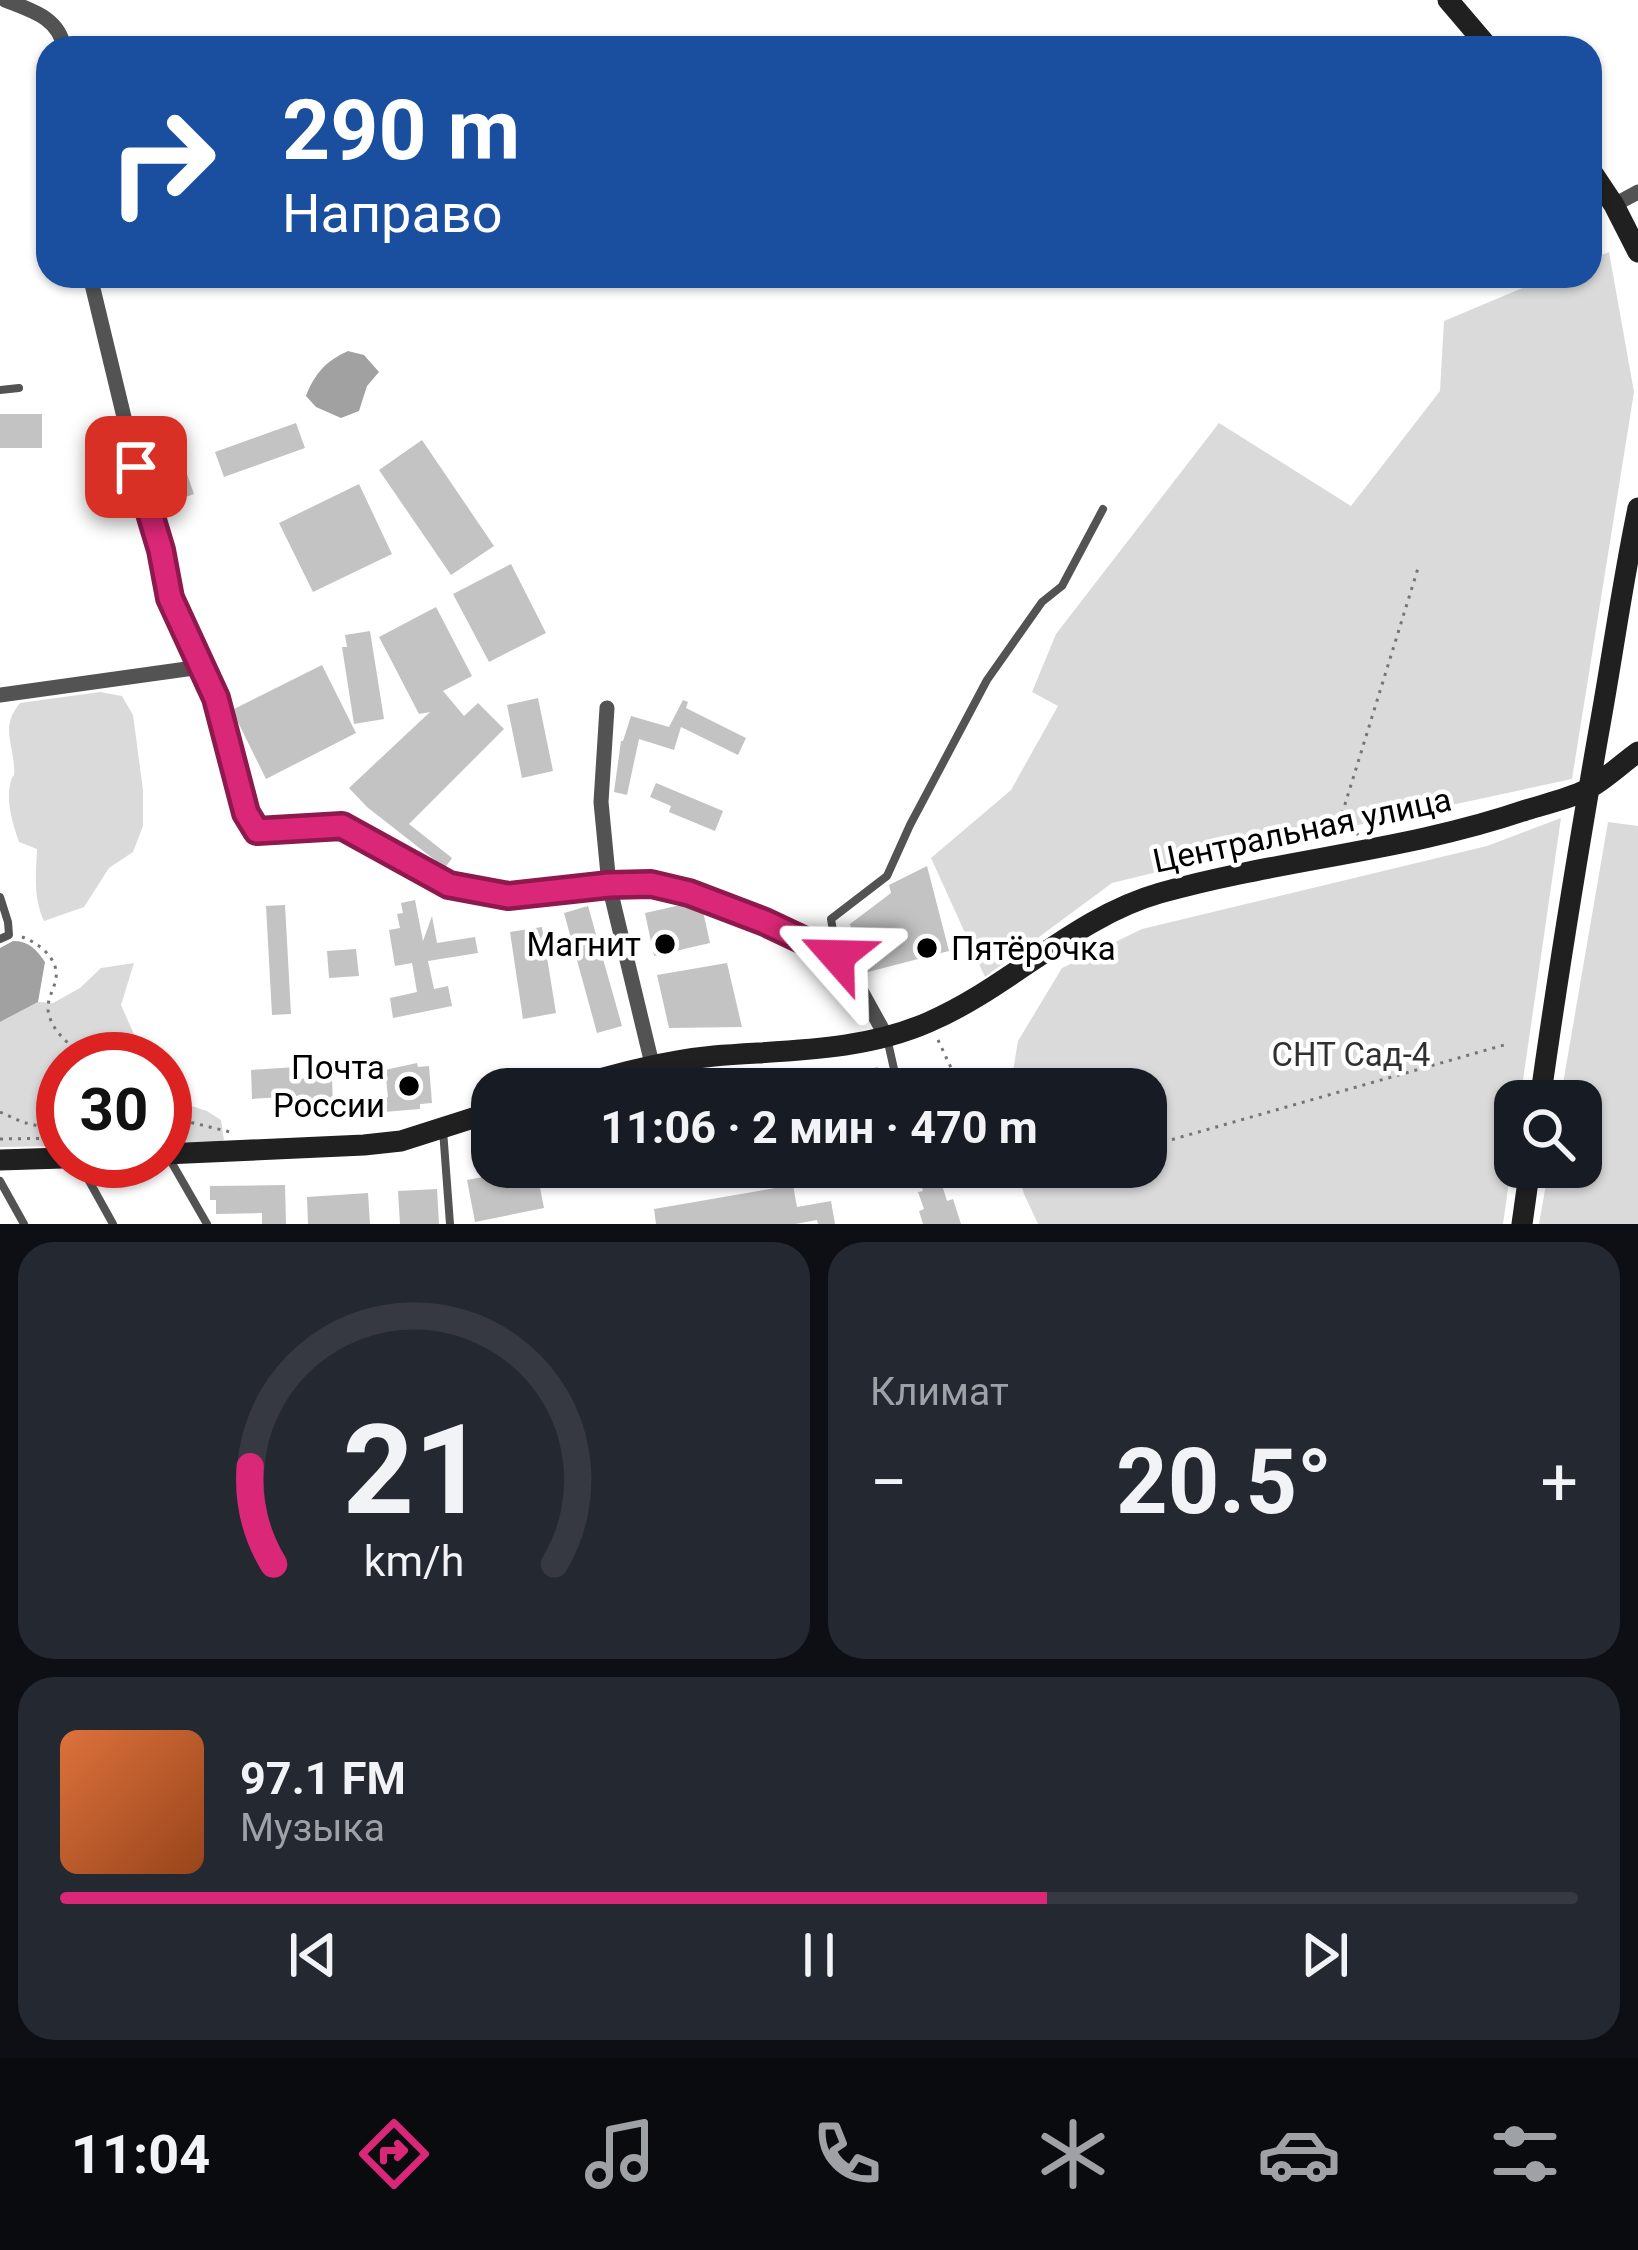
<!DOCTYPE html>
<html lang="ru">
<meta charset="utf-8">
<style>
:root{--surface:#171b24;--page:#242831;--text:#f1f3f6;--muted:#9ea1a6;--line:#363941;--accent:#db2777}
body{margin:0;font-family:Roboto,sans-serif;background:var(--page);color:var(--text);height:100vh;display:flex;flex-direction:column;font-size:45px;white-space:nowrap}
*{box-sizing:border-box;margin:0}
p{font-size:39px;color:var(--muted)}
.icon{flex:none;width:66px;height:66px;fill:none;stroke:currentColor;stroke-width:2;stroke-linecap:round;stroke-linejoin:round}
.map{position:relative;height:1224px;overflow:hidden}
.drawer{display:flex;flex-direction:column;gap:18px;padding:18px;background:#0d0f14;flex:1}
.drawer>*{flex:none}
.banner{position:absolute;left:36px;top:36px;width:1566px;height:252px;border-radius:36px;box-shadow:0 3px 9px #0004;background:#1a4fa0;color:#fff;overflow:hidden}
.buttons{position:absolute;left:1494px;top:1080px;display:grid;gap:24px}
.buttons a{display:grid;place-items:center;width:108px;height:108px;border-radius:24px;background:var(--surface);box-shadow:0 3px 9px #0004;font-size:60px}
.speed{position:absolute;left:36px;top:1032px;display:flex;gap:24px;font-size:60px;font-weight:700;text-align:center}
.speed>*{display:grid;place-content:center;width:156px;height:156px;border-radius:50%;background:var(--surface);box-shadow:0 3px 9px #0004;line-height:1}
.speed .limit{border:18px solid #d22;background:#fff;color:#111}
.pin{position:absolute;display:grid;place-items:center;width:102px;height:102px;color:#fff;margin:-51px;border-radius:24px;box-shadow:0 6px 18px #0006}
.me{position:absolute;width:132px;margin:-66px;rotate:295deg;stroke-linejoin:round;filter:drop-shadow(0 0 9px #0008)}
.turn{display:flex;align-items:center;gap:42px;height:252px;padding:0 48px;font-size:54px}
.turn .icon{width:156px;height:156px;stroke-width:2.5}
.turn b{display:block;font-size:84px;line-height:102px}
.big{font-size:90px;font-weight:700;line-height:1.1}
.drawer .tile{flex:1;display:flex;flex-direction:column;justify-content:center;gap:18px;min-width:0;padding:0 42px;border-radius:36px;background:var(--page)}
.drawer .dial{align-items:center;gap:0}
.dial svg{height:312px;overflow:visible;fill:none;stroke:var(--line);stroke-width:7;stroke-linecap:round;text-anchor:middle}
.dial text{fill:var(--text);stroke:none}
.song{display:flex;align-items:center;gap:36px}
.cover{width:144px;height:144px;border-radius:18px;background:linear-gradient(135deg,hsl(20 70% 55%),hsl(20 70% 35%))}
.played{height:12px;border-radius:6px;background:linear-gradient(90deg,var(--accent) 65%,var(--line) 65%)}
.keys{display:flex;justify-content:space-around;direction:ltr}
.heat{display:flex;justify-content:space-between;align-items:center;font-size:66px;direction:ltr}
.drawer .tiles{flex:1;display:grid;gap:18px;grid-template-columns:1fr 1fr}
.tile:last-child{grid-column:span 2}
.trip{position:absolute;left:471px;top:1068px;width:696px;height:120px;border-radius:36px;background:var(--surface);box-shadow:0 3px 9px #0004;font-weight:700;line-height:120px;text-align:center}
.menu{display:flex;height:192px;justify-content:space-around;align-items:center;background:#090b0e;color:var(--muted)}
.menu .icon{width:84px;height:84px}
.menu .selected{color:var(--accent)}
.menu b{font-size:54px;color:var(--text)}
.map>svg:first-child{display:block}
.green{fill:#dadada}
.water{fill:#a1a1a1}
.building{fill:#c3c3c3}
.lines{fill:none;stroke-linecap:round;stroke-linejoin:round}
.path{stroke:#757575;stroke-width:3;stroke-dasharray:3 6;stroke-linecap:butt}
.lane{stroke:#535353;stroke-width:8}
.street{stroke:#535353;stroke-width:15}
.secondary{stroke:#202020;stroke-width:21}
.route-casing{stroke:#8e194d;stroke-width:30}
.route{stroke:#db2777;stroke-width:21}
.poi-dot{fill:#000;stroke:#fff;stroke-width:4.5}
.labels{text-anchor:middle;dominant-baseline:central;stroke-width:9;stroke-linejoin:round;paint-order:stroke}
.street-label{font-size:33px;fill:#000;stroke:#fff}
.poi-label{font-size:33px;fill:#000;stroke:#fff;text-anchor:end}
.park-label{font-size:33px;fill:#313131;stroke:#fff}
</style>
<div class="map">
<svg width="1638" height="1224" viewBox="0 0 1638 1224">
<rect width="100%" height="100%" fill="#fff"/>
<path class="green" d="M1609,252L1634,392L1572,779L1288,840L1112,883L985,977L931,858L1011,790L1058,706L1032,692L1056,634L1219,423L1351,506L1440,391L1444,321L1551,276H1590V260Z
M100,692L122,696L133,715L143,790V826L133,852L109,868L84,907L44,921C33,898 36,874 37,849L19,842C13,825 6,802 10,785C13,770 15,782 14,766C12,740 1,726 20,703Z
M1561,818L1520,1101H1515V1139L1503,1224H1038L1024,1194L1016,1167H1146V1089H1010L1018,1041L1062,968L1142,929L1487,846Z
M1608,822L1638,826V1224H1539L1549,1167H1581V1101H1560Z
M134,963L121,1005L145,1059H63V1146L0,1147V1022L38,1002L53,1003L80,988L101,968Z
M165,1094L167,1098L207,1111L221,1120L224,1140L212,1145L165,1147Z"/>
<path class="water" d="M348,351L364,355L379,372L367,386L359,411L341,418L316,407L306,396C315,373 326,361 348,351Z
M13,941C29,941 36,949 45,962L38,1002L0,1022V948Z"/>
<path class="building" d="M0,414H42V448H0Z
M169,423L194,494L163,505L140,434Z
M296,423L305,448L224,477L215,452Z
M422,440L494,546L451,575L379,470Z
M359,484L392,554L313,592L279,523Z
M511,564L546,633L489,662L453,594Z
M436,607L472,676L443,691L464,716L478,703L504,729L409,824L452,858L445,868L367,807L349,788L430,712L419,714L379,637Z
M370,631L384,719L354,724L342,647H347L345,635Z
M322,665L356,733L266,779L232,710Z
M538,698L553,771L522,778L507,705Z
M683,700L688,702L686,708L746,738L738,755L681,727L674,750L639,739L627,795L614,792L621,741H623L631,716L669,727Z
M656,783L723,811L715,831L669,812L671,806L650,797Z
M927,866L949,951L864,973L850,924L891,893L889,885Z
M415,900L423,941L432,916L437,943L475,937L478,953L428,961L434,989L448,986L452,1006L393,1018L390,998L417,992L412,963L395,966L389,930L400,928L397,914L403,913L401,903Z
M685,904L703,911L710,943L654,956L645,913Z
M285,905L291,1014L272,1015L266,906Z
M588,906L622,1026L597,1033L564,913Z
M542,927L556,1013L523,1019L510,932Z
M356,949L359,976L329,978L327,951Z
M727,963L742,1027L669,1028L657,975Z
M417,1063L418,1067L429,1066L432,1103L420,1104V1109L371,1113L372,1117L345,1120L342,1103L388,1097L385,1070Z
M297,1067L298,1079L332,1077L333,1107L300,1109L299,1096L252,1099L251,1070Z
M878,1067L882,1089H795L794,1084Z
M536,1167L544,1208L475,1222L467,1180Z
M934,1177L938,1186L942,1185L947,1201L953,1199L961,1224H923L919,1211L924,1209L918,1192L923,1191L920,1182Z
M285,1185L286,1224H262V1213L216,1214V1200H210V1186Z
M793,1185L797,1207L831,1201L835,1224H818L817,1220L795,1224H656L654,1209Z
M437,1189L439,1224H400L398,1191Z
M368,1193L370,1224H308L307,1197Z"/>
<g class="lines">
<path class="path" d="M1358,835L1342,814L1419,565
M22,937C37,942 59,958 56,978C54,991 45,1001 49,1015C54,1034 72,1046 86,1059
M938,1040L961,1089
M0,1112L22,1122L63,1132
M165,1116L230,1132
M0,1139L63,1138
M1146,1147L1504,1045
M922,1167L925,1177
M1018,1167H1041
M98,1173L160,1171"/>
<path class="lane" d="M0,390L19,388
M0,897L8,922L9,935L0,939
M837,954L831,919L887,876L910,825L987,680L1042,602L1062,586L1103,509
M887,1038L896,1078
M443,1130L450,1224
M169,1158L207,1224
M78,1161L113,1224
M0,1181L24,1224"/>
<path class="street" d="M5,0C30,10 59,17 64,48
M1614,205L1638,192
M90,276L143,496L161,550L171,598L216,697L246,813L257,831L342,826L449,885L508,896L609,885L651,884L689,893L765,922L837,955L861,991L886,1036
M0,695L201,667
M607,708L601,802L609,885L652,1064"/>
<path class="secondary" d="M1448,0L1489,48
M1590,169L1614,205L1638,252
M563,1089C613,1075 662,1061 714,1056C787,1050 861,1052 929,1022C1010,987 1075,917 1160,893C1281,859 1407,851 1526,810C1545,804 1568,799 1586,790C1604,781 1621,764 1638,752
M1540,1101C1557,979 1577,857 1598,736C1612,660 1622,584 1638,508
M165,1154L364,1145L401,1141L492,1112
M0,1160L63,1158
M1522,1224L1530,1167"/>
</g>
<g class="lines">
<g class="route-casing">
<path id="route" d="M136,467L161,550L170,598L216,698L246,813L257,831L342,826L449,885L508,896L609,885L651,884L689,893L765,922L837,956"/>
</g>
<use href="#route" class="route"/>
</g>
<g class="poi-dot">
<circle cx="665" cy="944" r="12"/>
<circle cx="927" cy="948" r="12"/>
<circle cx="409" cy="1086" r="12"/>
</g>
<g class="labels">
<g class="street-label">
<text transform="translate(1302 830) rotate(-12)">Центральная улица</text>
</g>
<g class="poi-label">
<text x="641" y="944">Магнит</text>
<text x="951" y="948" text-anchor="start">Пятёрочка</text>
<text x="385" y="1067">Почта<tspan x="385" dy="38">России</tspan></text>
</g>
<g class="park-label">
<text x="1351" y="1054">СНТ Сад-4</text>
</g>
</g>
</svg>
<div class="buttons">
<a><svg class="icon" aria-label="search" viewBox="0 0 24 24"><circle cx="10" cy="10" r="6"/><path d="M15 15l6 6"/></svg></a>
</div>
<div class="speed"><div class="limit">30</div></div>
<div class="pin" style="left:136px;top:467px;background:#d93025"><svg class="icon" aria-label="arrive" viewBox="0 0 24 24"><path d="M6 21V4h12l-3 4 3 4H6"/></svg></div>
<svg class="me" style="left:837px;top:956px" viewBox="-20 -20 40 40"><path d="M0-17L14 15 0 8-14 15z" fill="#db2777" stroke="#fff" stroke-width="4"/></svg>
<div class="trip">11:06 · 2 мин · 470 m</div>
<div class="banner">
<div class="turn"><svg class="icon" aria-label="right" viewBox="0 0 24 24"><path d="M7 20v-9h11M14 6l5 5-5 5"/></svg><div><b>290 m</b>Направо</div></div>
</div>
</div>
<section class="drawer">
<div class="tiles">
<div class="tile dial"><svg viewBox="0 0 100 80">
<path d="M14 69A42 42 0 1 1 86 69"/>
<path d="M14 69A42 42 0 0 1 8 44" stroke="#db2777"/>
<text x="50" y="56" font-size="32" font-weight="700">21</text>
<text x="50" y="72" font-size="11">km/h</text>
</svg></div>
<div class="tile"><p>Климат</p>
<div class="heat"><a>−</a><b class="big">20.5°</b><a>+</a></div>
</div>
<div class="tile">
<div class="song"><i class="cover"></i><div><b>97.1 FM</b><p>Музыка</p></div></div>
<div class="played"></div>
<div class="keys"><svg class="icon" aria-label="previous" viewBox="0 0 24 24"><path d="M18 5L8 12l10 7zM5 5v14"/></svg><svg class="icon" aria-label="pause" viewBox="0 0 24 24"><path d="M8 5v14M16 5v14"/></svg><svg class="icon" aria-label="next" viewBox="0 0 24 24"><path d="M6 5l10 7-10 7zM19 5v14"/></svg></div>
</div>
</div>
</section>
<nav class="menu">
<b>11:04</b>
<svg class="icon selected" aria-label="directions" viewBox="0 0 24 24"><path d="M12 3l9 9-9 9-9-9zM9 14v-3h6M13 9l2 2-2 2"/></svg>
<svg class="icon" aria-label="music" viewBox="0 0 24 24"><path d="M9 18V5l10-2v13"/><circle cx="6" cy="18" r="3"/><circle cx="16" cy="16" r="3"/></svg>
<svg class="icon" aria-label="phone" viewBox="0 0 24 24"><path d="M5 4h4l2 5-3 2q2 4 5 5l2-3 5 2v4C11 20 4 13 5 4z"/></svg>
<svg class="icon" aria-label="climate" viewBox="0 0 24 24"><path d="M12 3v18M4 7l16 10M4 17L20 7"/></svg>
<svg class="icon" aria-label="car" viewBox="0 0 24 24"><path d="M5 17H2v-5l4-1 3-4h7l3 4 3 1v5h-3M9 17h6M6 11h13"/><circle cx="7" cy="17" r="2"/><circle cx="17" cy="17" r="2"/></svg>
<svg class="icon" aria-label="filters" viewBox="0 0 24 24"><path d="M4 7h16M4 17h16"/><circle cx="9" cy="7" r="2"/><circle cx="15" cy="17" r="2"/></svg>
</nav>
